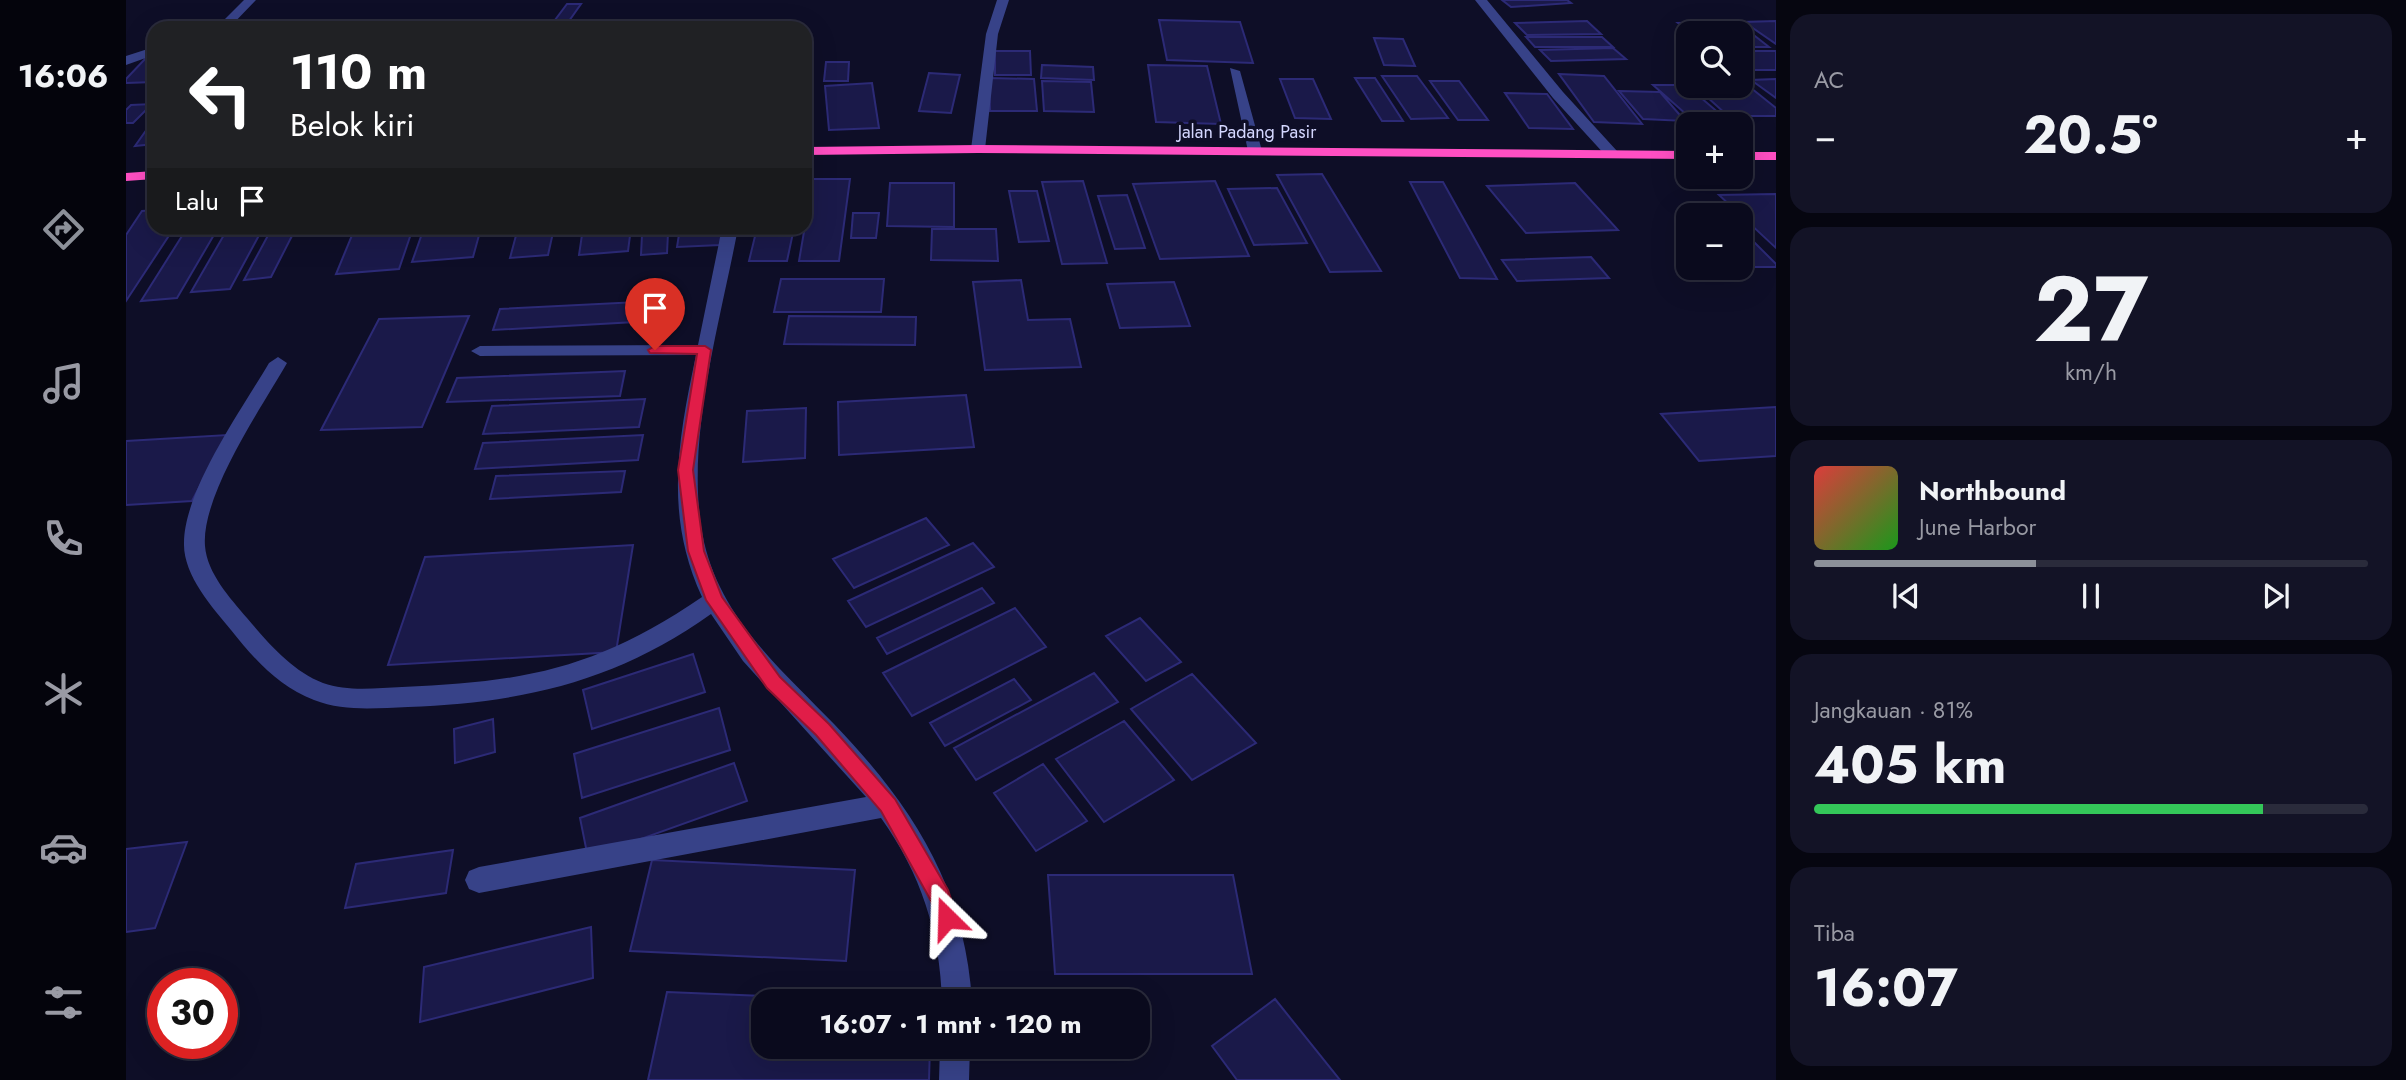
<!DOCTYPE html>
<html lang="id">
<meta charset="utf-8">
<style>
:root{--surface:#0a0a1d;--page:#131326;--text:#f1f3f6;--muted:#999aa4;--line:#2a2b3b;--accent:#8c9099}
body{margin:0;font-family:Jost,sans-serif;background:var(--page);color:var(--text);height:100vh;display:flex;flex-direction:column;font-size:26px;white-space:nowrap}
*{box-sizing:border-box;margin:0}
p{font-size:23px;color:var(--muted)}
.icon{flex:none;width:38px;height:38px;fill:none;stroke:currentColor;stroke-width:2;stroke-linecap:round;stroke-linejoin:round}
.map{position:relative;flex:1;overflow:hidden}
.details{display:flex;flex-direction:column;gap:14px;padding:14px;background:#060610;width:630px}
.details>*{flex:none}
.top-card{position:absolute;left:21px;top:21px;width:665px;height:214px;border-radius:21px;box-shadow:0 7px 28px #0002,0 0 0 2px var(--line);background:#202124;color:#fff;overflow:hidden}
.tools{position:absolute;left:1550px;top:21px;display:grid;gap:14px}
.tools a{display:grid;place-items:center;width:77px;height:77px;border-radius:14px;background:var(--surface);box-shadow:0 7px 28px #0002,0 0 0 2px var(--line);font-size:35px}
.speed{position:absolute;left:21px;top:968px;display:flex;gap:14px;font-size:35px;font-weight:700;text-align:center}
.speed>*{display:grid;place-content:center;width:91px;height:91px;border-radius:50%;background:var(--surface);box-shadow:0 7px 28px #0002,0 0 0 2px var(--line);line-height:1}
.speed .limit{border:10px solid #d22;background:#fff;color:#111}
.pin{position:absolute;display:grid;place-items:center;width:60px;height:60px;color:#fff;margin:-72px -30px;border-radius:50% 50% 50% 0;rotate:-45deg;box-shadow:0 0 7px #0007}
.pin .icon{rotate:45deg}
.me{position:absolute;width:77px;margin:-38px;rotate:338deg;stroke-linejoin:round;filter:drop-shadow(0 0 5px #0008)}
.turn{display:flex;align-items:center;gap:24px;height:147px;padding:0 28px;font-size:32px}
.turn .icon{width:91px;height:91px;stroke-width:2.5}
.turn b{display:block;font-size:49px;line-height:60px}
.then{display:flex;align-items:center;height:66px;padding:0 28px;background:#0003;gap:14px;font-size:26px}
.big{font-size:52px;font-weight:700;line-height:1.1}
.details .tile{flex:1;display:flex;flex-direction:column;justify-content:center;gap:10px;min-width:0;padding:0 24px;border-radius:21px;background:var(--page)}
.details .dial{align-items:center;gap:0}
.dial b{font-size:91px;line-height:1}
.song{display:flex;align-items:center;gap:21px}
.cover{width:84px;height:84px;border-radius:10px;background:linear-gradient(135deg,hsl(0 70% 55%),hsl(120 70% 35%))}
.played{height:7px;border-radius:4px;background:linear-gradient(90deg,var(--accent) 40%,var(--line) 40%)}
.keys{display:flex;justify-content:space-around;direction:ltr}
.heat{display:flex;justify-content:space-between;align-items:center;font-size:38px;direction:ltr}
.charge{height:10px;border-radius:5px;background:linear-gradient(90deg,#34c759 81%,var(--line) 0)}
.trip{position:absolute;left:625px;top:989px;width:399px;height:70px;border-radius:21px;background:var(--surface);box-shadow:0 7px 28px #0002,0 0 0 2px var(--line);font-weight:700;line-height:70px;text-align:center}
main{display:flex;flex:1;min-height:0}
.dock{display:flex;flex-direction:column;width:126px;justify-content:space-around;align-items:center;background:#04040c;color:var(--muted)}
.dock .icon{width:49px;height:49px}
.dock .active{color:var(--accent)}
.dock b{font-size:32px;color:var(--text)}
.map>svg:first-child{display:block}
.building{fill:#1a1949;stroke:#2c2a76;stroke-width:2}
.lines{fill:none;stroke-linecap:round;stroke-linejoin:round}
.minor{fill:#374288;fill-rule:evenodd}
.highway{fill:#ff4fc3;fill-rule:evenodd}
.route{fill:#e11d48;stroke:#92132f;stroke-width:2}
.labels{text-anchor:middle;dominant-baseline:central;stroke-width:7;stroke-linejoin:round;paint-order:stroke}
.far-street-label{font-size:18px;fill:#d4d7ff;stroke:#0e0e27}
</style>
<main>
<nav class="dock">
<b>16:06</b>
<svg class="icon active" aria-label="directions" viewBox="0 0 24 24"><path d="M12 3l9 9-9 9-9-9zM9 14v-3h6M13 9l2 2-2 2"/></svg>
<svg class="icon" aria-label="music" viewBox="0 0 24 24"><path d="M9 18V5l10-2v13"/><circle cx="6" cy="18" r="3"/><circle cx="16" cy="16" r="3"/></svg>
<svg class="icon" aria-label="phone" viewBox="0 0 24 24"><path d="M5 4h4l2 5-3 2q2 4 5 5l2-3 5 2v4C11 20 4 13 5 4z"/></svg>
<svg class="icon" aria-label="climate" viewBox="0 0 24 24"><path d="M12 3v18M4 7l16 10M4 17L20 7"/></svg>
<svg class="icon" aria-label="car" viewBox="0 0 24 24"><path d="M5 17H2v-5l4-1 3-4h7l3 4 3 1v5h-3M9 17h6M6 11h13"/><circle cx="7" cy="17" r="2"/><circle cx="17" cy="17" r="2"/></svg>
<svg class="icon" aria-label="filters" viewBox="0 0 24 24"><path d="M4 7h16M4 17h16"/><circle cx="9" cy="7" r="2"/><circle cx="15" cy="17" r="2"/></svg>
</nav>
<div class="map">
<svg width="1650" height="1080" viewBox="0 0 1650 1080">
<rect width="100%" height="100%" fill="#0e0e27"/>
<path class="building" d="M1376,0H1441L1445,3L1385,7Z
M441,4H455L438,28H423Z
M1033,20L1114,22L1127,63L1041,60Z
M1461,21L1475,34L1401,35L1389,23Z
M1650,21V44L1618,22Z
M1611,22L1643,47H1615V33H1565L1552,23Z
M1400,37H1476L1487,47H1409Z
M1248,38L1277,39L1289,66L1258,65Z
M1487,48L1500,59L1425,61L1414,50Z
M869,51H904L905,75H869Z
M1615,51H1650V70H1615Z
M19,59H28V82L0,83V79Z
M700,62H723L722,81H698Z
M916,65L967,67L968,80L915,78Z
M1022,65L1081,66L1095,124L1030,122Z
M803,73L834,75L825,113L793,111Z
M1433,74L1478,76L1516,124L1468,122Z
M1256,76H1291L1322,118L1285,119Z
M863,78L908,79L911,111H864Z
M1229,78H1249L1277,121H1256Z
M1154,79H1187L1205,119L1169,118Z
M1650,79V98L1625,80Z
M1615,80L1650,108V116H1602L1569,86H1615Z
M916,81L965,82L968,112L918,111Z
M1304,81H1333L1362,120H1332Z
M746,83L753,128L703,130L699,86Z
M1527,85H1560L1594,114L1561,115Z
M1493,91L1534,92L1559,121L1517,119Z
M1379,93L1421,94L1447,129L1403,128Z
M26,104L7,123H0V110L5,105Z
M28,121V144L9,146L26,122Z
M1196,174L1255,271L1204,272L1151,175Z
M687,179H724L713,261H673Z
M957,181L981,263L936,264L916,182Z
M1089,181L1123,256L1034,259L1007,184Z
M1284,182H1317L1371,279L1334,278Z
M764,183H828V227L761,226Z
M1449,183L1492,230L1400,233L1361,186Z
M1151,188L1181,243L1128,245L1102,189Z
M883,191H911L923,241L893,242Z
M1650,194V248L1593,195Z
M1001,195L1019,248L989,249L972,196Z
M28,210V228H48L0,301V235L16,211Z
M727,213H753L750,238H725Z
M61,228H92L51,298L15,301Z
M102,228H137L104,289L65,292Z
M146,228H170L145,277L118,280Z
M229,228H287L273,269L210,274Z
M298,228H355L347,257L286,262Z
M392,228H428L422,255L384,258Z
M457,228H505L502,251L453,255Z
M554,228H596L594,245L551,247Z
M631,228H668L661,261H623Z
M806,229H870L872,261L805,260Z
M1615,229L1650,264V267H1615Z
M542,233L541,253L515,255L516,235Z
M1465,257L1483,278L1391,281L1376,260Z
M655,279H758L755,312H648Z
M895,280L902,320L944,319L955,367L859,370L847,282Z
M1048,282L1064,326L994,328L981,284Z
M512,302L509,322L367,330L374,309Z
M343,316L296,427L195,430L253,319Z
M663,316L790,317L789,345L658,344Z
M499,371L494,396L321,402L331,378Z
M840,395L848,447L713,455L712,402Z
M519,399L513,427L357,434L366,406Z
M1650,407V456L1573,461L1535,414Z
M680,408L679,458L617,462L621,411Z
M101,435L66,501L0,505V441Z
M517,435L512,460L349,469L357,443Z
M499,471L495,492L364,499L370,476Z
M800,518L823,545L728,588L707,559Z
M847,543L868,567L740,627L722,601Z
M507,545L490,652L262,665L299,557Z
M856,588L868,603L761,654L751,638Z
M889,608L920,647L786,716L757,673Z
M1014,618L1055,662L1020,681L980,636Z
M567,654L579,692L466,729L457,690Z
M968,673L992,702L850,780L828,748Z
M1066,674L1130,743L1066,780L1005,709Z
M888,679L905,700L819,746L804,723Z
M593,708L604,750L456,798L448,754Z
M367,719L369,752L329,763L328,729Z
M998,721L1048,780L978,822L930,759Z
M608,763L621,801L462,858L454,818Z
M917,764L961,821L910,851L868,793Z
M61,842L29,928L0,932V849Z
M327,850L320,893L219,908L230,864Z
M526,860L729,870L720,961L504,951Z
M922,875H1107L1126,974H929Z
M465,927L467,978L294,1022L298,967Z
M541,992L765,1001H637V1046H804L803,1080H522Z
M1149,999L1214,1080H1111L1086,1046Z"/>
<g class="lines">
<path class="minor" d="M118,0H130L103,28H90Z
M871,0H883L872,34L859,149L852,153L845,149L860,34Z
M1349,0H1361L1437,92L1491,151V157H1481L1427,98Z
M28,47V55L0,65V56Z
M1104,68L1114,71L1136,151L1134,154L1122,151Z
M596,228H612C594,324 557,446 578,542C596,620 655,669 708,724C786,805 839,887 846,1001H816C814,933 795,874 755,818L353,893L343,889L339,880L343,871L353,867L740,797L617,661L585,614C491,681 397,703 282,707C251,708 219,712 188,700C153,687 128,659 105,630C86,607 57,575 58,543C58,490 116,409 143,363L152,357L161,363C136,407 75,495 79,546C81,573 104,598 121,618C142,643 166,671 197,683C222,692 251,688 276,687C401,682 472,668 576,597C538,515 552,440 570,355L354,356L345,351L354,346L572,345Z
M814,1046H844L843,1080H813Z"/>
<path class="highway" d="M852,145L1563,151V159L852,153L679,155V147Z
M1615,152H1650V160H1615Z
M28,171V179L0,181V173Z"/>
</g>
<path class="route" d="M529,346H579L585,350L567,470L578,551L596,597L654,677L703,724L769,799L822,890L831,918L828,925L821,928L813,925L805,901L755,811L690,735L641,688L580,600L562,551L552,470L571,354L524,353L522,350Z"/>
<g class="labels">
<g class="far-street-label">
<text x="1121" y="132">Jalan Padang Pasir</text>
</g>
</g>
</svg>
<div class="tools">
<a><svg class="icon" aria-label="search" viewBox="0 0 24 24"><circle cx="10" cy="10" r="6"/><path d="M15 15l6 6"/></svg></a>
<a>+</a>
<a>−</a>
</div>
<div class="speed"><div class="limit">30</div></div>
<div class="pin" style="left:529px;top:350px;background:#d93025"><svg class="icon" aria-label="arrive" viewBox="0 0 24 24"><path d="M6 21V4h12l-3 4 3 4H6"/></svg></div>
<svg class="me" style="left:821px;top:918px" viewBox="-20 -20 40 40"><path d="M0-17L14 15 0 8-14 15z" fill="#e11d48" stroke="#fff" stroke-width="4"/></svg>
<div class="trip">16:07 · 1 mnt · 120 m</div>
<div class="top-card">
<div class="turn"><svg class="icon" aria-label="left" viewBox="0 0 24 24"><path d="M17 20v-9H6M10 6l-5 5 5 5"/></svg><div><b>110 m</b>Belok kiri</div></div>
<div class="then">Lalu<svg class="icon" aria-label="arrive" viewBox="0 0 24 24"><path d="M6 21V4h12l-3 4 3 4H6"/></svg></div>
</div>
</div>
<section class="details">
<div class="tile"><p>AC</p>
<div class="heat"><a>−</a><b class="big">20.5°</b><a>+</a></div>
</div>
<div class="tile dial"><b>27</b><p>km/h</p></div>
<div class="tile">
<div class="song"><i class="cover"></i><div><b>Northbound</b><p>June Harbor</p></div></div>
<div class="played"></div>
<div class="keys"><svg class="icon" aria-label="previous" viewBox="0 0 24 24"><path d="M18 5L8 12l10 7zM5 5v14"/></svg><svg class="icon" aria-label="pause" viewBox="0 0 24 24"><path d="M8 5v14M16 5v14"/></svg><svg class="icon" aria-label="next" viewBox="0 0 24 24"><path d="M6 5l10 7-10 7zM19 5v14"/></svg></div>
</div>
<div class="tile"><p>Jangkauan · 81%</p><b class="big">405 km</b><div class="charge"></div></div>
<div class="tile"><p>Tiba</p><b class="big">16:07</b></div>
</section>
</main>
